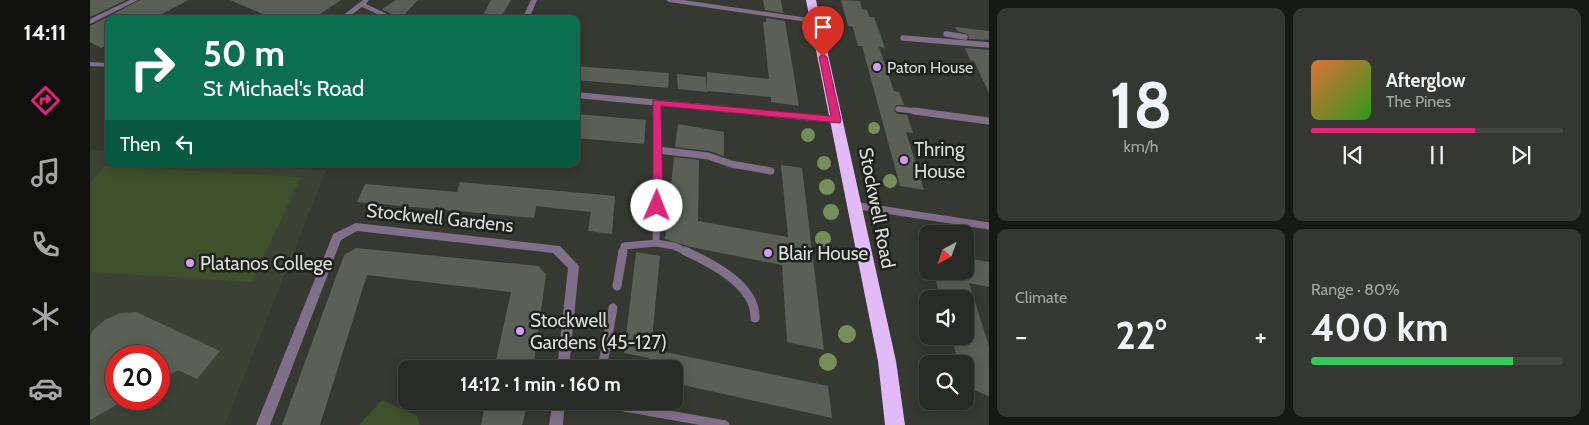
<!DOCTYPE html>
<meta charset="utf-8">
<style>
:root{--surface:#282b25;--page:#343732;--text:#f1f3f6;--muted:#a5a7a7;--line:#444742;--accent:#db2777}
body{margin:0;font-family:Cabin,sans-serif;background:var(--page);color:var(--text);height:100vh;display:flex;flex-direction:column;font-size:19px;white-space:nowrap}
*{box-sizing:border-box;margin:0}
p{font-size:16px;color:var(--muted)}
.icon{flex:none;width:28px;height:28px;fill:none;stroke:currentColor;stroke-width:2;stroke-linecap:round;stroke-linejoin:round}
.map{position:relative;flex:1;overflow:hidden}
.panel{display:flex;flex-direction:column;gap:8px;padding:8px;background:#161814;width:600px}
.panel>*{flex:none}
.banner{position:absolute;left:15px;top:15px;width:475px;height:152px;border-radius:10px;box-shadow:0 2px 12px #0003,0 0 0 1px var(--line);background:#0b6e4f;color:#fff;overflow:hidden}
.needle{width:32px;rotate:221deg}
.fabs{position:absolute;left:829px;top:225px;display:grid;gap:10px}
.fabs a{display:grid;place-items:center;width:55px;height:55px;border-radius:10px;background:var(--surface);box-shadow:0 2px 12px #0003,0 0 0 1px var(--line);font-size:25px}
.speed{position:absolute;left:15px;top:345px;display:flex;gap:10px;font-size:25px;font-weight:700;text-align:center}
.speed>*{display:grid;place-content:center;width:65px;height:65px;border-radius:50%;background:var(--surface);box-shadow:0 2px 12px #0003,0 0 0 1px var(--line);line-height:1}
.speed .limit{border:8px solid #d22;background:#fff;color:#111}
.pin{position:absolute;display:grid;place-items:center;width:42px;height:42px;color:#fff;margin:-51px -21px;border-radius:50% 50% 50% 0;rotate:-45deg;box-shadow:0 0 5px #0007}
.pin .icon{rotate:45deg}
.me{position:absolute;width:55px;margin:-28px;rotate:1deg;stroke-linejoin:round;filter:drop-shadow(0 0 4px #0008)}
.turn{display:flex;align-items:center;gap:18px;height:105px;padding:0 15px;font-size:22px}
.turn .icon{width:65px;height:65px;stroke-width:2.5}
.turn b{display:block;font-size:35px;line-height:42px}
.then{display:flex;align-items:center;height:48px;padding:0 15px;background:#0003;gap:10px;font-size:19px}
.big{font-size:38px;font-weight:800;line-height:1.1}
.panel .tile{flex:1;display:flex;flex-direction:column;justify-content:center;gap:8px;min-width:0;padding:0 18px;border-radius:10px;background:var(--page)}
.panel .dial{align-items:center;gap:0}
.dial b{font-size:65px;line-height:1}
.song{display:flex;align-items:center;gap:15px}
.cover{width:60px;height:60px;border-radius:8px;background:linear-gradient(135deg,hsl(20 70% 55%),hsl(110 70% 35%))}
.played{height:5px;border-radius:2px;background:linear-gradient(90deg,var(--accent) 65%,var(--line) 65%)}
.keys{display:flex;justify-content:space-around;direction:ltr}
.heat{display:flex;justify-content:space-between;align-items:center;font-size:28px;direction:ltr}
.charge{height:8px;border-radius:4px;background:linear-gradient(90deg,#34c759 80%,var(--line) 0)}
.panel .tiles{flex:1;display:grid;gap:8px;grid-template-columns:repeat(2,1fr)}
.trip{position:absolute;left:308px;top:360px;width:285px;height:50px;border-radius:10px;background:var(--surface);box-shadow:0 2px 12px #0003,0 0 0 1px var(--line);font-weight:800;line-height:50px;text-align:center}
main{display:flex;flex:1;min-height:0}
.tab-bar{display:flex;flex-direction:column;width:90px;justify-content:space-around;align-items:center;background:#10110f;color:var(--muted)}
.tab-bar .icon{width:35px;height:35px}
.tab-bar .on{color:var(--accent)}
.tab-bar b{font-size:22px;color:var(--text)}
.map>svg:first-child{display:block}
.built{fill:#3c4335;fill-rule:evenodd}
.green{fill:#3f502c}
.building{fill:#5b6057}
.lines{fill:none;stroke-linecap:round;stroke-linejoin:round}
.lane-far2{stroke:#7f6f88;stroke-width:5.5}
.lane-far1{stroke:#7f6f88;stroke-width:7}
.lane{stroke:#7f6f88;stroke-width:9}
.street{fill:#7f6f88;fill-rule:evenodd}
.highway{fill:#e2baf7;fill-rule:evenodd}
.tree{fill:#758e5a}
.route{fill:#db2777;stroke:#8e194d}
.poi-dot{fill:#d89af8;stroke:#1e201c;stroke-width:2}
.labels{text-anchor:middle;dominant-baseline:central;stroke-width:5;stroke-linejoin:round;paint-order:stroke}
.far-poi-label{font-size:16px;fill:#daddd8;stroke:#1e201c;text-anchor:start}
.poi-label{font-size:19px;fill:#daddd8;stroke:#1e201c;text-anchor:start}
.street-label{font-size:19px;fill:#daddd8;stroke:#1e201c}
</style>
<main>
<nav class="tab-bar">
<b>14:11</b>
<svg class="icon on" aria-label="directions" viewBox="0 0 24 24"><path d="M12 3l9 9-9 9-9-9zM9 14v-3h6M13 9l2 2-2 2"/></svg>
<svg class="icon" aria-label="music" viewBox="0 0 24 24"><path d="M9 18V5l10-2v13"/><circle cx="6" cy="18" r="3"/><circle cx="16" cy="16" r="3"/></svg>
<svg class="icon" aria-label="phone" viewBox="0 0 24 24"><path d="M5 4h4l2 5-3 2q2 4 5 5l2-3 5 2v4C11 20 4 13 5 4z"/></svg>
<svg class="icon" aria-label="climate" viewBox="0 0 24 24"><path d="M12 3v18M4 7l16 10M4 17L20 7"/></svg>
<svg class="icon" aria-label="car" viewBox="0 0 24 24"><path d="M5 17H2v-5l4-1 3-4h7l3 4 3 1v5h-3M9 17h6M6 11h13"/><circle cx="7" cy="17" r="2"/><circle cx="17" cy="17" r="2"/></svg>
</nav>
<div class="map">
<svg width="899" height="425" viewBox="0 0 899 425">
<rect width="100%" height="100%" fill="#353931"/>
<path class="built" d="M0,150L19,151V164H143L144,166L236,170L135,425H0ZM26,356H69V399H26Z"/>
<path class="green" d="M14,166L211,177L162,282L0,272V184Z
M292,400L327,416L330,425H269Z"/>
<path class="building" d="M0,0H36L0,17Z
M50,0H98L63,19H19V44L11,48L0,42V26Z
M140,0H251L223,19H184Z
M306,0H328L310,19L292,9Z
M401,0H421L410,19H391Z
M673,0H691L693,13L675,10Z
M751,0L770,1L772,9L777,10L779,17H784L795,48L789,47L804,91L809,92L814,105H806L804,110L807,114L817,115L823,133L816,132L834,190L810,186L772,46H768L763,27L758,26Z
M676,18L695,21L709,106L681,102V97L617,91V72L679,79L673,22H676Z
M865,27L899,31V40L879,39L878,34L867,31Z
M875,48L899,50V93L884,61L880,60Z
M486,66L579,73L578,88L486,80Z
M587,74L616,77L617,92L588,89Z
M486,114L556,120L554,144L486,138Z
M588,124L634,132V156L619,151L585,147Z
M584,157L609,160L608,221L698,237L691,165L712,168L734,350L697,342L692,265L601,247L575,239Z
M370,182L525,196L522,234L498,231L501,212L446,206L444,218L267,202L275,184L367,192Z
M266,248L448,266L456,274L443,369H404L421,292L277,275L230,425H192L254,255Z
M546,252L570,256L561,349L738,386L742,418L584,383V369H558L559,358L534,353Z
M875,258L899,262V287L879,283L899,346V396L875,387V364H869L861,336H875V299H851L843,271H875Z
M46,312L130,351L107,379L88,370L69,381V356H26V405L0,420V336L3,330L15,320L30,313Z
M396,401H438L432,425H391Z"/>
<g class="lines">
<path class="lane-far2" d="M856,34L875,37
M813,38L899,45
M566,103V112
M808,109L834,112"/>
<path class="lane-far1" d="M824,111L899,121
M568,150L618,156L641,164L681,171
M763,205L899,226
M566,243L584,246L597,252
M533,252L534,246L566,243L568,150L566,111"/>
<path class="lane" d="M595,251C621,263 666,285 665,318
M527,286L533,251
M512,369L523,308
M501,401L635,425"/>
<path class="street" d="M40,0H48L0,24V19Z
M273,0H279L276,4L308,19H298L272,7L256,19H248Z
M441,0H447L439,19H432Z
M576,0H593L725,19L729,21L725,23L579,2Z
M0,62L19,63V67L0,66Z
M486,92L746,117L750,120L746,123L486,98Z
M266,223L470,246L489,266L479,369H467L478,268L463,253L267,231L251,240L180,425H166L242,237L243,234Z
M463,401H475L473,425H459Z"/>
<path class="highway" d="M716,0H726L806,361L815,425H795L788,361Z"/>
</g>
<g class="tree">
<circle cx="784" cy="128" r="6"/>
<circle cx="718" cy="135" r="7"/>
<circle cx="734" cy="163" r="7"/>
<circle cx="800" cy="181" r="7"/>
<circle cx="737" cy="187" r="8"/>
<circle cx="741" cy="212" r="8"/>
<circle cx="733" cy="239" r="8"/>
<circle cx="757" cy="334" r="9"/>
<circle cx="738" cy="362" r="9"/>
</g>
<path class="route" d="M733,54L737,57L751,120L750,123L571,106L573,206L567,210L563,209V100L741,116L729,57Z"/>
<g class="poi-dot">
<circle cx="787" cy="67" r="5"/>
<circle cx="814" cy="160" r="5"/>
<circle cx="678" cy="253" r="5"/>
<circle cx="100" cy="263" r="5"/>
<circle cx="430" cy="331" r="5"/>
</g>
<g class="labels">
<g class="far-poi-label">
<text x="797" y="67">Paton House</text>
</g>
<g class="poi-label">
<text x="824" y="149">Thring<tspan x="824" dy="22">House</tspan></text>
<text x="688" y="253">Blair House</text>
<text x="110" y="263">Platanos College</text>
<text x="440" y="320">Stockwell<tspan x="440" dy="22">Gardens (45-127)</tspan></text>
</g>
<g class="street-label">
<text transform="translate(787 208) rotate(79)">Stockwell Road</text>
<text transform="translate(350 218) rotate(6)">Stockwell Gardens</text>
</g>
</g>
</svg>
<div class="fabs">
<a><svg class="needle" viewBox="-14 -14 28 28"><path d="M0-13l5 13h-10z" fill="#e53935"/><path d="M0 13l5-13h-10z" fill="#a5a7a7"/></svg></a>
<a><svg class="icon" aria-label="sound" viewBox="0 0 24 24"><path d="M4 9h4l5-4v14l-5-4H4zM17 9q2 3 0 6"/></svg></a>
<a><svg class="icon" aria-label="search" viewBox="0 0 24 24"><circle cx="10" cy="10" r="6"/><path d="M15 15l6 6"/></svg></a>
</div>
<div class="speed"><div class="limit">20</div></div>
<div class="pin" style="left:733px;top:57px;background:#d93025"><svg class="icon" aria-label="arrive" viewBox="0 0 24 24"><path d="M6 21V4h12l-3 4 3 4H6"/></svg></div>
<svg class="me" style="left:567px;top:206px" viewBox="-20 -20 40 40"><circle r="19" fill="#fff"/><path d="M0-13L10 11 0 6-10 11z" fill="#db2777"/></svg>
<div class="trip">14:12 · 1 min · 160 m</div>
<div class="banner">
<div class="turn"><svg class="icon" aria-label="right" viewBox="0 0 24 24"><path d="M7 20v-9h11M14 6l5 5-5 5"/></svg><div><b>50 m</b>St Michael's Road</div></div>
<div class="then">Then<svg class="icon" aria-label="left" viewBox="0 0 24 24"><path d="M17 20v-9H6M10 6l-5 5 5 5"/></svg></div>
</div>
</div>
<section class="panel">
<div class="tiles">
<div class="tile dial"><b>18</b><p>km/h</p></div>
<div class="tile">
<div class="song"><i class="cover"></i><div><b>Afterglow</b><p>The Pines</p></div></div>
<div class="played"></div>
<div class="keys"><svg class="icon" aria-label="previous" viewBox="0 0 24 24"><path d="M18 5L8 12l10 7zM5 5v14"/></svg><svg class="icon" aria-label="pause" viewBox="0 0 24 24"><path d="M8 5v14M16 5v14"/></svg><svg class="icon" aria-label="next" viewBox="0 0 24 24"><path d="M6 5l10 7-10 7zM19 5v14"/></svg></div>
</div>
<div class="tile"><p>Climate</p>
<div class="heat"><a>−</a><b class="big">22°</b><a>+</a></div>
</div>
<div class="tile"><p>Range · 80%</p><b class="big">400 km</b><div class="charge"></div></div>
</div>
</section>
</main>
